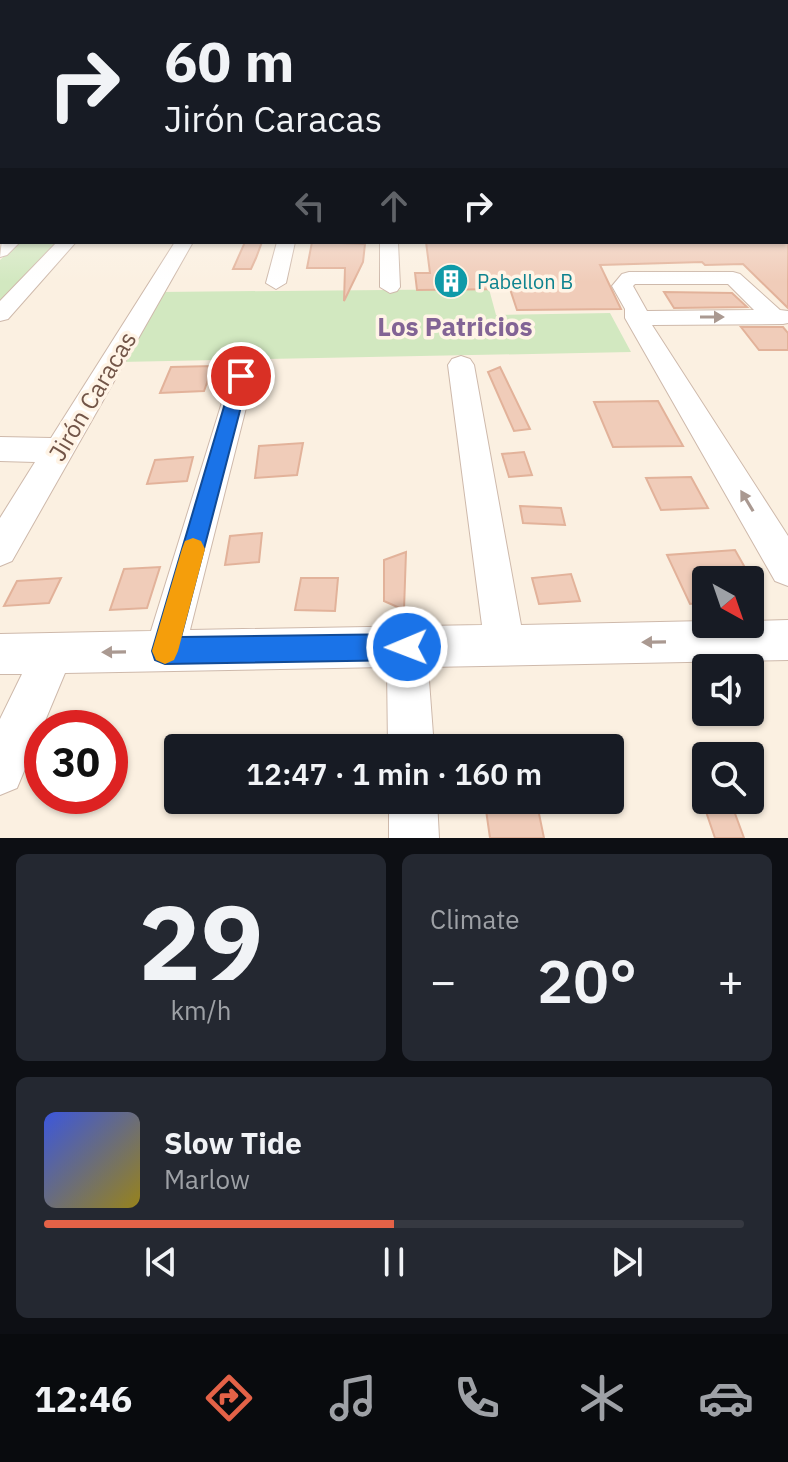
<!DOCTYPE html>
<meta charset="utf-8">
<style>
:root{--surface:#171b24;--page:#242831;--text:#f1f3f6;--muted:#9ea1a6;--line:#363941;--accent:#e46247}
body{margin:0;font-family:"IBM Plex Sans",sans-serif;background:var(--page);color:var(--text);height:100vh;display:flex;flex-direction:column;font-size:30px;white-space:nowrap}
*{box-sizing:border-box;margin:0}
p{font-size:26px;color:var(--muted)}
.icon{flex:none;width:44px;height:44px;fill:none;stroke:currentColor;stroke-width:2;stroke-linecap:round;stroke-linejoin:round}
.map{position:relative;height:838px;overflow:hidden}
.details{display:flex;flex-direction:column;gap:16px;padding:16px;background:#0d0f14;flex:1}
.details>*{flex:none}
.guide{position:absolute;left:0px;top:0px;width:788px;height:244px;box-shadow:0 2px 6px #0004;background:#171b24;color:var(--text);overflow:hidden}
.needle{width:52px;rotate:140deg}
.controls{position:absolute;left:692px;top:566px;display:grid;gap:16px}
.controls a{display:grid;place-items:center;width:72px;height:72px;border-radius:8px;background:var(--surface);box-shadow:0 2px 6px #0004;font-size:40px}
.speed{position:absolute;left:24px;top:710px;display:flex;gap:16px;font-size:40px;font-weight:700;text-align:center}
.speed>*{display:grid;place-content:center;width:104px;height:104px;border-radius:50%;background:var(--surface);box-shadow:0 2px 6px #0004;line-height:1}
.speed .limit{border:12px solid #d22;background:#fff;color:#111}
.pin{position:absolute;display:grid;place-items:center;width:68px;height:68px;color:#fff;margin:-34px;border:4px solid #fff;border-radius:50%;box-shadow:0 2px 8px #0007}
.me{position:absolute;width:88px;margin:-44px;rotate:269deg;stroke-linejoin:round;filter:drop-shadow(0 0 6px #0008)}
.turn{display:flex;align-items:center;gap:28px;height:168px;padding:0 32px;font-size:36px}
.turn .icon{width:104px;height:104px;stroke-width:2.5}
.turn b{display:block;font-size:56px;line-height:68px}
.lanes{display:flex;align-items:center;height:76px;padding:0 32px;background:#0003;justify-content:center;gap:40px;direction:ltr}
.lanes .off{opacity:.35}
.big{font-size:60px;font-weight:600;line-height:1.1}
.details .widget{flex:1;display:flex;flex-direction:column;justify-content:center;gap:12px;min-width:0;padding:0 28px;border-radius:12px;background:var(--page)}
.details .dial{align-items:center;gap:0}
.dial b{font-size:104px;line-height:1}
.song{display:flex;align-items:center;gap:24px}
.cover{width:96px;height:96px;border-radius:12px;background:linear-gradient(135deg,hsl(230 70% 55%),hsl(50 70% 35%))}
.played{height:8px;border-radius:4px;background:linear-gradient(90deg,var(--accent) 50%,var(--line) 50%)}
.keys{display:flex;justify-content:space-around;direction:ltr}
.heat{display:flex;justify-content:space-between;align-items:center;font-size:44px;direction:ltr}
.details .tiles{flex:1;display:grid;gap:16px;grid-template-columns:1fr 1fr}
.widget:last-child{grid-column:span 2}
.trip{position:absolute;left:164px;top:734px;width:460px;height:80px;border-radius:8px;background:var(--surface);box-shadow:0 2px 6px #0004;font-weight:600;line-height:80px;text-align:center}
.tabs{display:flex;height:128px;justify-content:space-around;align-items:center;background:#090b0e;color:var(--muted)}
.tabs .icon{width:56px;height:56px}
.tabs .on{color:var(--accent)}
.tabs b{font-size:36px;color:var(--text)}
.map>svg:first-child{display:block}
.green{fill:#d2e8c0}
.building{fill:#f0ccb9;stroke:#e2b29a;stroke-width:2}
.lines{fill:none;stroke-linecap:round;stroke-linejoin:round}
.minor-casing{stroke:#ceb9ab;stroke-width:2}
.minor{fill:#fff;fill-rule:evenodd}
.oneway{fill:#aa9991}
.route{fill:#1a73e8;stroke:#114b97;stroke-width:2}
.slow{fill:#f59e0b}
.labels{text-anchor:middle;dominant-baseline:central;stroke-width:7;stroke-linejoin:round;paint-order:stroke}
.far-culture-label{font-size:20px;fill:#0d838f;stroke:#fff4e6;text-anchor:start}
.street-label{font-size:24px;fill:#725548;stroke:#fff4e6}
.neighbourhood-label{font-size:26px;font-weight:bold;fill:#826495;stroke:#fff4e6}
</style>
<div class="map">
<svg width="788" height="838" viewBox="0 0 788 838">
<rect width="100%" height="100%" fill="#fbf0e1"/>
<path class="green" d="M20,242H65L0,312V260Z
M489,289L496,315L610,313L631,352L119,362L159,292Z"/>
<path class="building" d="M245,242H262L256,258L251,269H233Z
M312,242L365,244L363,262L344,301L345,268H307Z
M426,242H788V308L743,264L705,265L702,262L600,265L621,309L517,310L510,289L417,290L415,273H430Z
M664,292L732,293L747,307L674,308Z
M741,327H783L788,333V350H759Z
M213,366L204,391L160,393L171,367Z
M500,367L530,429L514,431L488,372Z
M658,401L683,446L613,447L594,402Z
M303,443L297,475L255,478L259,446Z
M524,452L532,475L509,477L502,454Z
M193,457L187,481L147,484L155,460Z
M691,477L708,508L661,510L646,478Z
M520,506L561,508L565,525L523,523Z
M262,533L259,562L225,565L230,536Z
M735,550L752,580H706V602L690,604L667,555Z
M406,552L404,610L384,601V560Z
M160,567L147,608L110,610L124,569Z
M571,574L580,601L539,604L532,578Z
M61,578L49,603L4,606L17,581Z
M301,578H338L335,611L295,610Z
M702,800H730L744,838H715Z
M537,804L544,838H490L486,810Z"/>
<g class="lines">
<g class="minor-casing">
<path id="minor" d="M0,173H2V181H0Z
M786,173H788V182H786Z
M2,240V242H20L7,255L0,257Z
M57,242H76L8,319L0,321V301Z
M175,242H193L12,561L0,566V518L35,462L0,461V437L51,438Z
M277,242H295L286,283L276,289L266,283Z
M380,242H398L400,287L397,291L390,293L380,287Z
M629,272H733L740,274L780,310L788,311V323L783,324L652,325L788,536V586L775,581L625,318V309L612,286L622,274ZM635,284H728L754,310L647,311L633,286Z
M461,356L470,359L474,365L521,625L706,621V624H750V621L788,620V660L428,667L434,748H388L387,667L65,673L17,788L0,795V719L22,674H0V634L151,631L232,370L241,367L250,370L254,376L190,630L482,625L448,365L452,359Z
M389,800H437L439,838H389Z"/>
</g>
<use href="#minor" class="minor"/>
</g>
<defs><path id="oneway-solid" d="M-6-.8H1V-3.2L6.5 0L1 3.2V.8H-6Z" transform="scale(2)"/></defs>
<g class="oneway">
<use href="#oneway-solid" transform="translate(712 317)"/>
<use href="#oneway-solid" transform="translate(747 501) rotate(-121)"/>
<use href="#oneway-solid" transform="translate(654 642) rotate(179)"/>
<use href="#oneway-solid" transform="translate(114 652) rotate(179)"/>
</g>
<linearGradient id="sky" x2="0" y2="1"><stop stop-color="#94c6e6"/><stop offset="0.58" stop-color="#fdf8f2"/><stop offset="1" stop-color="#fdf8f2" stop-opacity="0"/></linearGradient>
<rect width="788" height="282" fill="url(#sky)"/>
<path class="route" d="M241,370L249,376L181,637L407,634L416,638L420,647L416,656L407,660L165,664L155,660L152,651L233,376Z"/>
<path class="slow" d="M193,538L201,541L205,549L178,651L174,660L165,664L156,660L152,651L182,549L185,541Z"/>
<defs>
<g id="building-disc" transform="scale(1.8)"><circle r="9.5" fill="#0f9aa8" stroke="#fff4e6"/><path d="M-4-6H4V6H1V3H-1V6H-4ZM-2.5-4.3h1.7v1.8h-1.7ZM.8-4.3h1.7v1.8H.8ZM-2.5-1h1.7V.8h-1.7ZM.8-1h1.7V.8H.8Z" fill="#fff"/></g>
</defs>
<g fill-rule="evenodd">
<use href="#building-disc" x="451" y="281"/>
</g>
<g class="labels">
<g class="far-culture-label">
<text x="477" y="281">Pabellon B</text>
</g>
<g class="street-label">
<text transform="translate(92 396) rotate(-59)">Jirón Caracas</text>
</g>
<g class="neighbourhood-label">
<text x="455" y="326">Los Patricios</text>
</g>
</g>
</svg>
<div class="controls">
<a><svg class="needle" viewBox="-14 -14 28 28"><path d="M0-13l5 13h-10z" fill="#e53935"/><path d="M0 13l5-13h-10z" fill="#9ea1a6"/></svg></a>
<a><svg class="icon" aria-label="sound" viewBox="0 0 24 24"><path d="M4 9h4l5-4v14l-5-4H4zM17 9q2 3 0 6"/></svg></a>
<a><svg class="icon" aria-label="search" viewBox="0 0 24 24"><circle cx="10" cy="10" r="6"/><path d="M15 15l6 6"/></svg></a>
</div>
<div class="speed"><div class="limit">30</div></div>
<div class="pin" style="left:241px;top:376px;background:#d93025"><svg class="icon" aria-label="arrive" viewBox="0 0 24 24"><path d="M6 21V4h12l-3 4 3 4H6"/></svg></div>
<svg class="me" style="left:407px;top:647px" viewBox="-20 -20 40 40"><circle r="17" fill="#1a73e8" stroke="#fff" stroke-width="3"/><path d="M0-11L8 9 0 5-8 9z" fill="#fff"/></svg>
<div class="trip">12:47 · 1 min · 160 m</div>
<div class="guide">
<div class="turn"><svg class="icon" aria-label="right" viewBox="0 0 24 24"><path d="M7 20v-9h11M14 6l5 5-5 5"/></svg><div><b>60 m</b>Jirón Caracas</div></div>
<div class="lanes"><svg class="icon off" aria-label="left" viewBox="0 0 24 24"><path d="M17 20v-9H6M10 6l-5 5 5 5"/></svg><svg class="icon off" aria-label="ahead" viewBox="0 0 24 24"><path d="M12 20V5M6 11l6-6 6 6"/></svg><svg class="icon" aria-label="right" viewBox="0 0 24 24"><path d="M7 20v-9h11M14 6l5 5-5 5"/></svg></div>
</div>
</div>
<section class="details">
<div class="tiles">
<div class="widget dial"><b>29</b><p>km/h</p></div>
<div class="widget"><p>Climate</p>
<div class="heat"><a>−</a><b class="big">20°</b><a>+</a></div>
</div>
<div class="widget">
<div class="song"><i class="cover"></i><div><b>Slow Tide</b><p>Marlow</p></div></div>
<div class="played"></div>
<div class="keys"><svg class="icon" aria-label="previous" viewBox="0 0 24 24"><path d="M18 5L8 12l10 7zM5 5v14"/></svg><svg class="icon" aria-label="pause" viewBox="0 0 24 24"><path d="M8 5v14M16 5v14"/></svg><svg class="icon" aria-label="next" viewBox="0 0 24 24"><path d="M6 5l10 7-10 7zM19 5v14"/></svg></div>
</div>
</div>
</section>
<nav class="tabs">
<b>12:46</b>
<svg class="icon on" aria-label="directions" viewBox="0 0 24 24"><path d="M12 3l9 9-9 9-9-9zM9 14v-3h6M13 9l2 2-2 2"/></svg>
<svg class="icon" aria-label="music" viewBox="0 0 24 24"><path d="M9 18V5l10-2v13"/><circle cx="6" cy="18" r="3"/><circle cx="16" cy="16" r="3"/></svg>
<svg class="icon" aria-label="phone" viewBox="0 0 24 24"><path d="M5 4h4l2 5-3 2q2 4 5 5l2-3 5 2v4C11 20 4 13 5 4z"/></svg>
<svg class="icon" aria-label="climate" viewBox="0 0 24 24"><path d="M12 3v18M4 7l16 10M4 17L20 7"/></svg>
<svg class="icon" aria-label="car" viewBox="0 0 24 24"><path d="M5 17H2v-5l4-1 3-4h7l3 4 3 1v5h-3M9 17h6M6 11h13"/><circle cx="7" cy="17" r="2"/><circle cx="17" cy="17" r="2"/></svg>
</nav>
